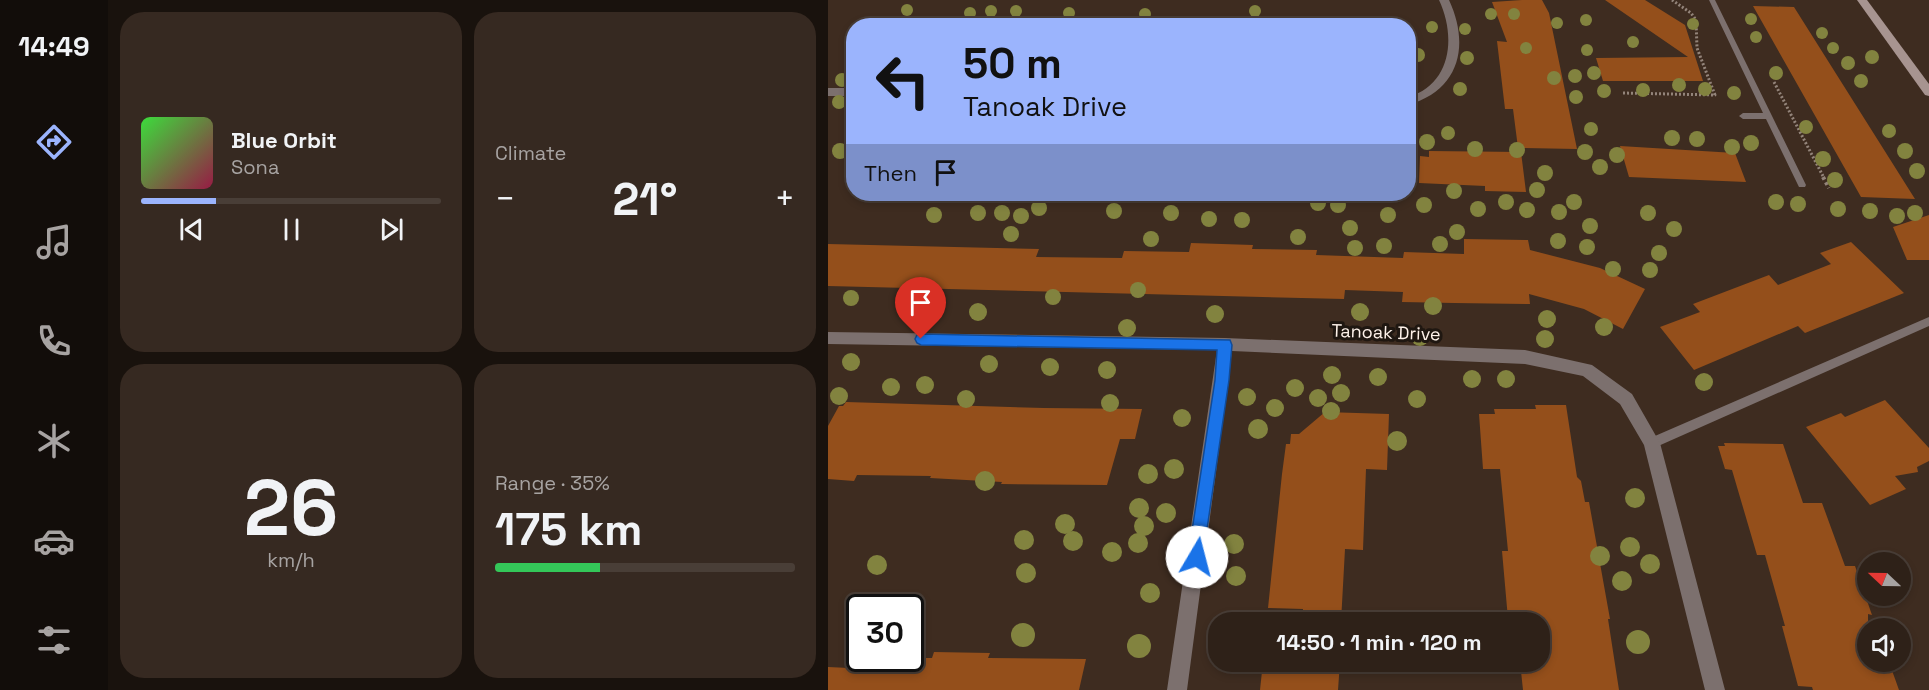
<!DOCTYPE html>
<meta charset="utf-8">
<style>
:root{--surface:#2e2118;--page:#362921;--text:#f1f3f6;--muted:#a7a3a2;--line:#493e37;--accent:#9bb4fd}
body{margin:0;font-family:"Space Grotesk",sans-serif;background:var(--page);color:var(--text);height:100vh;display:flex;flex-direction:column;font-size:22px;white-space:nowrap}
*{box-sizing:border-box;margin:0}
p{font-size:20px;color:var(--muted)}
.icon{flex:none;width:33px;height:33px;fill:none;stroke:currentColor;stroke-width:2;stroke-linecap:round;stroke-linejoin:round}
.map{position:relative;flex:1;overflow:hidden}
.panel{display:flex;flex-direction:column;gap:12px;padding:12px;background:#19120d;width:720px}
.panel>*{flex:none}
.banner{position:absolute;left:18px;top:18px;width:570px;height:183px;border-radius:24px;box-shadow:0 3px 9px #0003,0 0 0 2px var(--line);background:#9bb4fd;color:#111;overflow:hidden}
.needle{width:39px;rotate:292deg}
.tools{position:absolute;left:1029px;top:552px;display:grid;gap:12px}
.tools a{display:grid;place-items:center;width:54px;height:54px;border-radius:50%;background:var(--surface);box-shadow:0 3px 9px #0003,0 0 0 2px var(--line);font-size:30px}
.speed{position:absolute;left:18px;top:594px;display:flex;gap:12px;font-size:30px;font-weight:700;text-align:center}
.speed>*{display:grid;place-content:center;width:78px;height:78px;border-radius:50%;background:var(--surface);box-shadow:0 3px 9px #0003,0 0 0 2px var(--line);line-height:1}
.speed .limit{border:3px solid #111;border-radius:9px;background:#fff;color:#111}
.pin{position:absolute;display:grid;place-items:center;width:51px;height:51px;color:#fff;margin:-62px -26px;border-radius:50% 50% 50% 0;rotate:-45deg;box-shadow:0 0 6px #0007}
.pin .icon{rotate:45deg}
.me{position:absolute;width:66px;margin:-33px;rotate:8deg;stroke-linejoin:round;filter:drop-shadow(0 0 4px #0008)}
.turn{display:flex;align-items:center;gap:21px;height:126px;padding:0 18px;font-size:27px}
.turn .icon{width:78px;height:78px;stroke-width:2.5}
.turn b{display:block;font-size:42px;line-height:51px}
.then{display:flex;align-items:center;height:57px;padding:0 18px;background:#0003;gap:12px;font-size:22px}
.big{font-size:45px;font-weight:800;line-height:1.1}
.panel .widget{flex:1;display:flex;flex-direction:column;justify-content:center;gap:9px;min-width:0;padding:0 21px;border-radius:24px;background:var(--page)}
.panel .dial{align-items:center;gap:0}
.dial b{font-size:78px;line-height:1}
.song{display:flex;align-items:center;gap:18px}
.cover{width:72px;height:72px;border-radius:9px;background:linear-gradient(135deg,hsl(120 70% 55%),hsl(340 70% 35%))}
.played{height:6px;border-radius:3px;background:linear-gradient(90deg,var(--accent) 25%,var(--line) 25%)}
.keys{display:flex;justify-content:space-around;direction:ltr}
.heat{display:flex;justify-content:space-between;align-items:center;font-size:33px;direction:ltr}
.charge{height:9px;border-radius:4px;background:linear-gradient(90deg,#34c759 35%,var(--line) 0)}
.panel .tiles{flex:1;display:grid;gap:12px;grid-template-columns:repeat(2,1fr)}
.trip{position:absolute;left:380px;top:612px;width:342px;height:60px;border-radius:24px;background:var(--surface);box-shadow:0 3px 9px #0003,0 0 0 2px var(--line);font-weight:800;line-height:60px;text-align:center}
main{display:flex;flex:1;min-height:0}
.menu{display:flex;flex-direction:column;width:108px;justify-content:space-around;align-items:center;background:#120d0a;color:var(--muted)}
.menu .icon{width:42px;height:42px}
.menu .selected{color:var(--accent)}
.menu b{font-size:27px;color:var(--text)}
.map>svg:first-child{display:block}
.building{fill:#944f1b}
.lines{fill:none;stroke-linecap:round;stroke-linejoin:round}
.path-far1{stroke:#93847a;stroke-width:3;stroke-dasharray:2 2;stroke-linecap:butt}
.path{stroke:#93847a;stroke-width:4;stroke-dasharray:3 3;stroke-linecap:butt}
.lane{fill:#7c706e;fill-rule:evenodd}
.street{fill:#7c706e;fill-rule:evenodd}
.secondary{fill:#a79490;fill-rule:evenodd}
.tree{fill:#82833f}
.route{fill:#1a73e8;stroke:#114b97;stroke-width:1.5}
.labels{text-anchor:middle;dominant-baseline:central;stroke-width:6;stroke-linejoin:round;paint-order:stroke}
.street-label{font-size:18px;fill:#fef2ea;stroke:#1f1711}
</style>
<main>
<nav class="menu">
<b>14:49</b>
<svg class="icon selected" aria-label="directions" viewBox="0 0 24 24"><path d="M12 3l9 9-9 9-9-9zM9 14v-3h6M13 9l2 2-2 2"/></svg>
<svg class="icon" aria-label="music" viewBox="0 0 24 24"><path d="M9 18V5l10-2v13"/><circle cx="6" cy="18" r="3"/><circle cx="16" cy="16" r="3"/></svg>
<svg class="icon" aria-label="phone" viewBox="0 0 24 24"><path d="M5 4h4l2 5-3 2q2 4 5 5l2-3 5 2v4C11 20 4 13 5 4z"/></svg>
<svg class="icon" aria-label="climate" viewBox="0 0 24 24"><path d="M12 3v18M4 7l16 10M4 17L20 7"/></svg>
<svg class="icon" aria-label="car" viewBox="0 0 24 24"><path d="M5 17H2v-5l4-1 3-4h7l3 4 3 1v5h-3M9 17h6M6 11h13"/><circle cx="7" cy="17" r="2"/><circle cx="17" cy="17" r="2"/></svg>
<svg class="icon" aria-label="filters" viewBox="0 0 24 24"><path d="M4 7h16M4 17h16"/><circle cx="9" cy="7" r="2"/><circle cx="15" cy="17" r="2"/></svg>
</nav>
<section class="panel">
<div class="tiles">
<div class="widget">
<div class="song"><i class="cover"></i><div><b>Blue Orbit</b><p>Sona</p></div></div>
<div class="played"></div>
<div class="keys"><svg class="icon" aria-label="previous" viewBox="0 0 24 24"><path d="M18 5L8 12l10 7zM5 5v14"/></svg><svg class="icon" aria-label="pause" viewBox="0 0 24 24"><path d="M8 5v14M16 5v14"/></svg><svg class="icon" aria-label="next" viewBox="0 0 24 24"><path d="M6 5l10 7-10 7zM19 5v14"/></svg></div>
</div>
<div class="widget"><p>Climate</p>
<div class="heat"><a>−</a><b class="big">21°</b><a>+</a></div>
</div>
<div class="widget dial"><b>26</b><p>km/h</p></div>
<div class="widget"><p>Range · 35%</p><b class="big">175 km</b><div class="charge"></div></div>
</div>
</section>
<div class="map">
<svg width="1101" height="690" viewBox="0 0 1101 690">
<rect width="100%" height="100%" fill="#3e2c20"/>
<path class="building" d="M694,0H714L721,13L749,149L690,148L685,109H677L669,41L679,42L664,2Z
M777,0H817L857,25L875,81H775L768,58L860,57Z
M925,6L966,7L1087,199L1033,197Z
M792,146L907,153L918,182L801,177Z
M601,151L693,152L698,192L657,191V186L591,183L592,156L601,157Z
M1101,215V260H1079L1065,227Z
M636,239L700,240L702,250L772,268L817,289L795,329L756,309L701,294L702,304L626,303L574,302L575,292L517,290L516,299L0,286V244L211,249L208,257L294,258L296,251L361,252L363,243L425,245L424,249L489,250L488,255L575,258L576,252L636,254Z
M1023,242L1076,293L977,333L970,326L866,370L832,327L872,312L865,304L941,275L950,285L1003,264L992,253Z
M1057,400L1101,448V461L1089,467L1090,472L1067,476L1078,489L1042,505L978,427L1013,413L1017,417Z
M18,402L216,408L314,409L307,439H292L279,485L173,484L174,482L102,478L103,476L29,475L26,481L0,479V426L11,406H15Z
M707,405H738L749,477L753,481L757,502H761L782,619H780L791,690H695L692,662H711V619H680L674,551H680L672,469H655L651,414H667L666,409H708Z
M497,412L561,414L559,470L538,469L535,550L517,549L513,622H474L475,609L440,608L454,474L458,444H462L463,434H471Z
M896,443L955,444L975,503H994L1017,566H1027L1044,615L1040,614V662H1061L1071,690H985L984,687L970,686L954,626H957L937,555H929L904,470L897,469L890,446H897Z
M106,652L162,653L160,658L258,659L251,690H0V667L21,668L25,658H104Z
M435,662H512L510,690H432Z"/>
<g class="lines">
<path class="path-far1" d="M946,82L996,178
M795,93L887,95L869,48L868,20L863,13L844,0"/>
<path class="path" d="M995,177L1001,188"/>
<path class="lane" d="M881,0H887L978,185L977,187H971L970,185L938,119H915L911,116L915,113H935Z
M1101,317V326L828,447L824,448L820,447L818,443L820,439Z"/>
<path class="street" d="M611,0H621C642,45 632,90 580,105V97C624,84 628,36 611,0Z
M0,88H26V96H0Z
M0,332L397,338L697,350L764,365L804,394L832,443L897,690H877L816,445L792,404L755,376L697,364L404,351L359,690H339L389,350L0,344Z"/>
<path class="secondary" d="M1029,0H1039L1101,84V96L1097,95Z"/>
</g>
<g class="tree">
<circle cx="79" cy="10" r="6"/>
<circle cx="163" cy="11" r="6"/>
<circle cx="188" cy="11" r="6"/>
<circle cx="427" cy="11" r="6"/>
<circle cx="142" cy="13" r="6"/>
<circle cx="241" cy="13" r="6"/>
<circle cx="317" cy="14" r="6"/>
<circle cx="663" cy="14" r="6"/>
<circle cx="686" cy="14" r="6"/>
<circle cx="923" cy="19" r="6"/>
<circle cx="758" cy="20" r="6"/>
<circle cx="729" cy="23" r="6"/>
<circle cx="865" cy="24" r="6"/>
<circle cx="604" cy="27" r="6"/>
<circle cx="637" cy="29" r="6"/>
<circle cx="994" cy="33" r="6"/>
<circle cx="928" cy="37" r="6"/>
<circle cx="805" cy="42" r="6"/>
<circle cx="698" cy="48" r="6"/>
<circle cx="1005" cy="48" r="6"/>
<circle cx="759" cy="50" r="6"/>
<circle cx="590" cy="55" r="7"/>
<circle cx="1044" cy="57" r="7"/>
<circle cx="639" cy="58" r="7"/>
<circle cx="1020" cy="63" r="7"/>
<circle cx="766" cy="73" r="7"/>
<circle cx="948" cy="73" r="7"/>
<circle cx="747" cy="76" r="7"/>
<circle cx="726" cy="78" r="7"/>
<circle cx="14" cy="80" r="7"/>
<circle cx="1033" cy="81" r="7"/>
<circle cx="851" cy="85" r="7"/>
<circle cx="632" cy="89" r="7"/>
<circle cx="877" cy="89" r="7"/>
<circle cx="815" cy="90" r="7"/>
<circle cx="776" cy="91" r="7"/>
<circle cx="906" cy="93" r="7"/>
<circle cx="748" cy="97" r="7"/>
<circle cx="11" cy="102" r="7"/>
<circle cx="978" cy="127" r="7"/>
<circle cx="763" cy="129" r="7"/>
<circle cx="1061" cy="131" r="7"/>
<circle cx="620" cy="133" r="7"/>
<circle cx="844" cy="138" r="8"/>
<circle cx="869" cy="139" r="8"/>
<circle cx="599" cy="142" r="8"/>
<circle cx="923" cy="143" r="8"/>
<circle cx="904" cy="147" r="8"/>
<circle cx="647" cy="149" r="8"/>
<circle cx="689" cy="150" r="8"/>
<circle cx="12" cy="151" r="8"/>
<circle cx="1077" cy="151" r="8"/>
<circle cx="757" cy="152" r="8"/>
<circle cx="789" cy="155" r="8"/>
<circle cx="995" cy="159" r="8"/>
<circle cx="772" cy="167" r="8"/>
<circle cx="1089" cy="171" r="8"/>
<circle cx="717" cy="173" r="8"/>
<circle cx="1007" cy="180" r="8"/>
<circle cx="709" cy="190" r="8"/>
<circle cx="626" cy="191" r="8"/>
<circle cx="678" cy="202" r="8"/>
<circle cx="746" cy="202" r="8"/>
<circle cx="948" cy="202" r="8"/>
<circle cx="490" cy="203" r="8"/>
<circle cx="970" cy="204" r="8"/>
<circle cx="510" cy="205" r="8"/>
<circle cx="596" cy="205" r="8"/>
<circle cx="211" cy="208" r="8"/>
<circle cx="650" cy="209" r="8"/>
<circle cx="1010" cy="209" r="8"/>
<circle cx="699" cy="210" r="8"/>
<circle cx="286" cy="211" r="8"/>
<circle cx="1042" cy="211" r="8"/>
<circle cx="731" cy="212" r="8"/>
<circle cx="150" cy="213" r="8"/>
<circle cx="174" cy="213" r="8"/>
<circle cx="343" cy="213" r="8"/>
<circle cx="820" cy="213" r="8"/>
<circle cx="1087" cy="213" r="8"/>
<circle cx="106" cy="215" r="8"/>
<circle cx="560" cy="215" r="8"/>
<circle cx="193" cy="216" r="8"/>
<circle cx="1069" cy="216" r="8"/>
<circle cx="381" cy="219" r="8"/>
<circle cx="414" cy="220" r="8"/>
<circle cx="762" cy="226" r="8"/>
<circle cx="522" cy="228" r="8"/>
<circle cx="846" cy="229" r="8"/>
<circle cx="629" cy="232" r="8"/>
<circle cx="183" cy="234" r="8"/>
<circle cx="470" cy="237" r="8"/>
<circle cx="323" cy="239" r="8"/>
<circle cx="730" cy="241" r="8"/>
<circle cx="612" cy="244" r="8"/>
<circle cx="556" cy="246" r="8"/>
<circle cx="759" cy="247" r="8"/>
<circle cx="527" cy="248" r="8"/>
<circle cx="831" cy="253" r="8"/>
<circle cx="785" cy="269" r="8"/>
<circle cx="822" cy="270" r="8"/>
<circle cx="92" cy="286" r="8"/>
<circle cx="310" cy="290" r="8"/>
<circle cx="225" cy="297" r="8"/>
<circle cx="23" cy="298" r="8"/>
<circle cx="605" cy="306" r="9"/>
<circle cx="87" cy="310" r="9"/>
<circle cx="150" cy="312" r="9"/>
<circle cx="532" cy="312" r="9"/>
<circle cx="387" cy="314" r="9"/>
<circle cx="719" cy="319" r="9"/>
<circle cx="776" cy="327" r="9"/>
<circle cx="299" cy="328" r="9"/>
<circle cx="592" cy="337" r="9"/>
<circle cx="717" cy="339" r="9"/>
<circle cx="23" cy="362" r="9"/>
<circle cx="161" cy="364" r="9"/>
<circle cx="222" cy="367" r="9"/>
<circle cx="279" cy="370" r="9"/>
<circle cx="504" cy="375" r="9"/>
<circle cx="550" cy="377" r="9"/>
<circle cx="644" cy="379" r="9"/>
<circle cx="678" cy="379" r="9"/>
<circle cx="876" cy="382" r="9"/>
<circle cx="97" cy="385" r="9"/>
<circle cx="63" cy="387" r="9"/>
<circle cx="467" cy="388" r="9"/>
<circle cx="513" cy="393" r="9"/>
<circle cx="11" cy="396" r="9"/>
<circle cx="419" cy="397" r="9"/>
<circle cx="490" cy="398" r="9"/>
<circle cx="138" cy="399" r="9"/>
<circle cx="589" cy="399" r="9"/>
<circle cx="282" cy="403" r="9"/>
<circle cx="447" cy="408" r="9"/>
<circle cx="503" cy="411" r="9"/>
<circle cx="354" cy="418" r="9"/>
<circle cx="430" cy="429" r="10"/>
<circle cx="569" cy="441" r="10"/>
<circle cx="346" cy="469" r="10"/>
<circle cx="320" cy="474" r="10"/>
<circle cx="157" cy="481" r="10"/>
<circle cx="807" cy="498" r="10"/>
<circle cx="311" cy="508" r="10"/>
<circle cx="338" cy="513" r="10"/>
<circle cx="237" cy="524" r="10"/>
<circle cx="316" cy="526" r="10"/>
<circle cx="196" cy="540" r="10"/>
<circle cx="245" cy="541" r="10"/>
<circle cx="310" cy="543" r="10"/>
<circle cx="406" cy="544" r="10"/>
<circle cx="802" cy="547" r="10"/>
<circle cx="284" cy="552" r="10"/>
<circle cx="772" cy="556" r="10"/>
<circle cx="822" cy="564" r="10"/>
<circle cx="49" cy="565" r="10"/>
<circle cx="198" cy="573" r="10"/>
<circle cx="408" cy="576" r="10"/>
<circle cx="794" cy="581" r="10"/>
<circle cx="322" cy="593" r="10"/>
<circle cx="195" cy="635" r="12"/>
<circle cx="810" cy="642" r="12"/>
<circle cx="311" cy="646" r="12"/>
</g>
<path class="route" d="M93,334L402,340L404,345L401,380L374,563L369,565L363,563L360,557L387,380L389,350L93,345L89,343L87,339L89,335Z"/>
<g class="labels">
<g class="street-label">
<text transform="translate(558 332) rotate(2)">Tanoak Drive</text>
</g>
</g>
</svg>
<div class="tools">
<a><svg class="needle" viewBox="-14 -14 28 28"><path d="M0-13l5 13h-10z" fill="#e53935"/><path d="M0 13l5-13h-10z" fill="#a7a3a2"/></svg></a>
<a><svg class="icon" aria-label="sound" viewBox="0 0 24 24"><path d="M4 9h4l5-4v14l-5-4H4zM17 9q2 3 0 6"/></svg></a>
</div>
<div class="speed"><div class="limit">30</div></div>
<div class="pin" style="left:93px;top:339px;background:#d93025"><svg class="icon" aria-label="arrive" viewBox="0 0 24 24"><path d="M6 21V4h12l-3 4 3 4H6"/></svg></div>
<svg class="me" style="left:369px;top:557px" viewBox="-20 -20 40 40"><circle r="19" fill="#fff"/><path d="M0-13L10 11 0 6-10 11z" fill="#1a73e8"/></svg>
<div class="trip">14:50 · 1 min · 120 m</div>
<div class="banner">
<div class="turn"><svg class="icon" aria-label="left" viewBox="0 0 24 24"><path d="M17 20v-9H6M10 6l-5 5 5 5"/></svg><div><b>50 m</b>Tanoak Drive</div></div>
<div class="then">Then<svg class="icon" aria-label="arrive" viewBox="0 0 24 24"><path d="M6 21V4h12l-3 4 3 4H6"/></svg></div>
</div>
</div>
</main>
